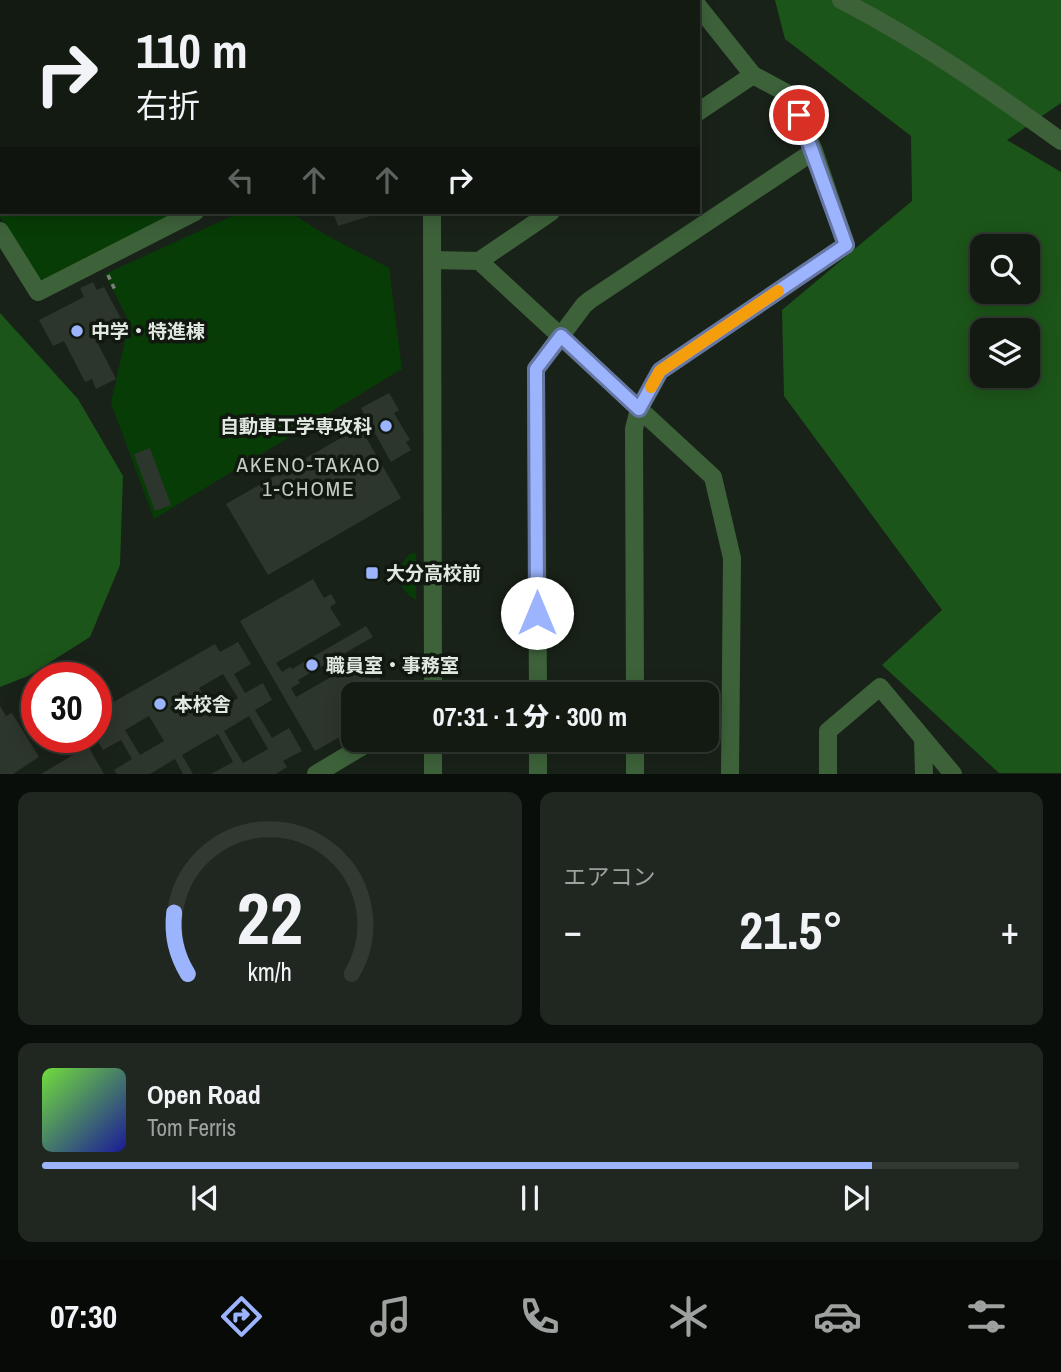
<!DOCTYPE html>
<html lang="ja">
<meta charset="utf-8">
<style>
:root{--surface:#131a12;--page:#202720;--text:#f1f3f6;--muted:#9da19f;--line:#323832;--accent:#9bb4fd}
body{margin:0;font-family:"Archivo Narrow","Noto Sans JP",sans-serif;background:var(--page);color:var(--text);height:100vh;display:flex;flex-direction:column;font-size:26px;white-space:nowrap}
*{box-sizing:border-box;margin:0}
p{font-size:23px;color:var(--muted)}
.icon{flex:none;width:38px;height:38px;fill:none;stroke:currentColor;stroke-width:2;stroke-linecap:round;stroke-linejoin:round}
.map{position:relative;height:774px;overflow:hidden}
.side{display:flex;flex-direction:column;gap:18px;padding:18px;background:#0a0e0a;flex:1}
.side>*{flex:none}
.guide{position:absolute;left:0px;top:0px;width:700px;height:214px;box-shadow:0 4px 18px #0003,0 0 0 2px var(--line);background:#131a12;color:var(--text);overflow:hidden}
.tools{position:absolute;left:970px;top:234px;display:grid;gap:14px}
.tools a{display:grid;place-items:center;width:70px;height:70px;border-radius:14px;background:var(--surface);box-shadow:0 4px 18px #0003,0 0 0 2px var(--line);font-size:35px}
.speed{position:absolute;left:21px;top:662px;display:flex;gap:14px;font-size:35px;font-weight:700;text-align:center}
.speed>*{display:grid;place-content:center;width:91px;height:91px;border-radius:50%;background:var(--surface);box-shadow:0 4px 18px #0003,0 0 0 2px var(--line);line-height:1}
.speed .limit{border:10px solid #d22;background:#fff;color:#111}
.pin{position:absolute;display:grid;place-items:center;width:60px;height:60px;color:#fff;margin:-30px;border:4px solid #fff;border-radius:50%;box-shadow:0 2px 7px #0007}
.me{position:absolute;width:77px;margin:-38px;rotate:0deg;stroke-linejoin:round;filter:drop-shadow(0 0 5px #0008)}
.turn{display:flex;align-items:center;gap:24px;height:147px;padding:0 21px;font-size:32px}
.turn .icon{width:91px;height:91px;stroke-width:2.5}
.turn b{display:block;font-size:49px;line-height:60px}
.lanes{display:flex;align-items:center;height:66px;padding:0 21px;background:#0003;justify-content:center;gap:35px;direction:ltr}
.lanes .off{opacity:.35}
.big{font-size:52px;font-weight:800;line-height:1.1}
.side .tile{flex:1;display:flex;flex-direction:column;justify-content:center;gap:10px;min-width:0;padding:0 24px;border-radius:14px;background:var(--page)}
.side .dial{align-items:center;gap:0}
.dial svg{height:182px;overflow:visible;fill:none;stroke:var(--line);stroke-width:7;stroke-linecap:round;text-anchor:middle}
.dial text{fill:var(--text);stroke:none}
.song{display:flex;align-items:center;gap:21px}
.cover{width:84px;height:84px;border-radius:10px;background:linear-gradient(135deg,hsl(100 70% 55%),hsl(240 70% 35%))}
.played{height:7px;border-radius:4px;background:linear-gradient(90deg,var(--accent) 85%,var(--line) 85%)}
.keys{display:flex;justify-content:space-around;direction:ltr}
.heat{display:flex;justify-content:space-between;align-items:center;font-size:38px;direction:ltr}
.side .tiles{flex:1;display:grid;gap:18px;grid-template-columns:1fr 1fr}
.tile:last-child{grid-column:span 2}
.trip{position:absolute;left:341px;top:682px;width:378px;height:70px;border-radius:14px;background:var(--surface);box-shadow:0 4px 18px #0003,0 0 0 2px var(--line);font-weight:800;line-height:70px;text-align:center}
.menu{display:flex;height:112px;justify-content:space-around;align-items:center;background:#080a07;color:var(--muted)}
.menu .icon{width:49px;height:49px}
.menu .current{color:var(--accent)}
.menu b{font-size:32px;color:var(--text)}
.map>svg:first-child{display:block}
.green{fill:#073c06}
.forest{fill:#1c5519;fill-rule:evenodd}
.building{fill:#2d362c;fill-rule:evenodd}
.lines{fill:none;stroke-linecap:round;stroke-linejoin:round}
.path{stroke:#798078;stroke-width:3.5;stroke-dasharray:5 5;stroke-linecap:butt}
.minor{stroke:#3d623a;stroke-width:18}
.tertiary{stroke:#3d623a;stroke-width:18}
.route-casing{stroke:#6575a4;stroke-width:18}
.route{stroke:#9bb4fd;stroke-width:12}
.slow{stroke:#f59e0b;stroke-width:12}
.poi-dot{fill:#9bb4fd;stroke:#10180f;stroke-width:2.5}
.labels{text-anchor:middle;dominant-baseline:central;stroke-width:7;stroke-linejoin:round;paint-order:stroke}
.poi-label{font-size:19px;font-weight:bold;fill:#e1e7e1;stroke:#10180f;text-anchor:start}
.neighbourhood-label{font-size:21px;letter-spacing:2px;fill:#c3cec1;stroke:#10180f}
</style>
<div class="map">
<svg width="1061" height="774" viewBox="0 0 1061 774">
<rect width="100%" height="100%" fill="#192218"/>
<path class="green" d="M2,132V212H182L47,281L37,278L0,217V136Z
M241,212H290L324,234L389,268L402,369L154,519L111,403L129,322L105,274Z
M411,553H416V600C396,589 394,568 411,553Z"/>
<path class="forest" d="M775,0H1061V103L1007,140L1061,172V773H999L882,665L942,610L784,396L782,310L912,201L911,136L785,39ZM982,247H1027V292H982ZM982,331H1027V376H982Z
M0,313L78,399L123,476L120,565L90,637L28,676L0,687Z"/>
<path class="building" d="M333,212H383L338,226Z
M93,282L97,290L104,287L124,324L95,338L116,379L96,389L92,379L85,382L64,341L53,346L39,320L84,297L80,288Z
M389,393L399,410L394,413L410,440L406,442L411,450L391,462L361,408Z
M360,427L401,498L268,575L226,504Z
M150,448L171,505L155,511L134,454Z
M313,579L324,598L331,594L336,603L330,607L341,625L276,663L282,672L290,667L292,669L366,626L373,637L298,680L300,683L291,688L296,697L361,660L372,679L378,676L382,683L378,685L379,688L378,689L381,695H354V729L315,751L240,621Z
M238,642L251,664L234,674L245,693L263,683L272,700L255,710L272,738L289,728L302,751L283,761L287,767L276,774H211L233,762L218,734L182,755L193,774H183L175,759L150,774H117L114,770L132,759L121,740L103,750L96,738V729L110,720L103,708L215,644L220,652ZM223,674L238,698L214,712L199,688ZM149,716L164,741L140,755L125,730ZM249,716L268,749L243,763L224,731Z
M0,706L6,716L12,713L39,757L13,774H0Z
M88,746L104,774H41Z"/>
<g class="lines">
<path class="path" d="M108,275L115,290"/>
<path class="minor" d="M232,0V2
M327,0V2
M537,0V2
M37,2V0
M133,2V0
M0,43L2,45
M698,112L753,75
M0,120L2,115
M0,231L38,292L195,212
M433,260L479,261L551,212
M479,261L713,477L732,558L730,774
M538,695L536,369L584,305L590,300L814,151
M635,695L634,429L639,409L660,371L846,245L814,151L792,96L753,75L698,6
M923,739L924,774
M538,740V774
M635,740V774
M316,774L373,740
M828,774V731L880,687L953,774"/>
<path class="tertiary" d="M432,0V2
M841,0C919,40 990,90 1061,141
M432,212L433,695
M433,740V774"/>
</g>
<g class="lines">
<g class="route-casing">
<path id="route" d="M537,613L536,369L561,336L639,409L660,371L846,245L799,115"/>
</g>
<use href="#route" class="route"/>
<path class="slow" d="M651,387L660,371L778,291"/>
</g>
<g class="poi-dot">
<circle cx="77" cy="331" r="7"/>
<circle cx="386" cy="426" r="7"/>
<rect x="365" y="566" width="14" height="14" rx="3.5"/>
<circle cx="312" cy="665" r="7"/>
<circle cx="160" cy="704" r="7"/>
</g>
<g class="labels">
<g class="poi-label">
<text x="91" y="331">中学・特進棟</text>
<text x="372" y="426" text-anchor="end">自動車工学専攻科</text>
<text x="386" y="573">大分高校前</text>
<text x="326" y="665">職員室・事務室</text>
<text x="174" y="704">本校舎</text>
</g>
<g class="neighbourhood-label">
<text x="309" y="464">AKENO-TAKAO<tspan x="309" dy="24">1-CHOME</tspan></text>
</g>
</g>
</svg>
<div class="tools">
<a><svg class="icon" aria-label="search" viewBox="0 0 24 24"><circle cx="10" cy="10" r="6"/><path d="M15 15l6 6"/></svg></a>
<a><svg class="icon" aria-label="layers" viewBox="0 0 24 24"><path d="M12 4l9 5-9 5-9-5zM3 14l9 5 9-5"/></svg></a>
</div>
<div class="speed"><div class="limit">30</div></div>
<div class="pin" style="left:799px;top:115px;background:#d93025"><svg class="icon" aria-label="arrive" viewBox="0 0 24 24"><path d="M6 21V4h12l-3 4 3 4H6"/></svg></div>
<svg class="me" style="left:537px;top:613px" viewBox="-20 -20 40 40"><circle r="19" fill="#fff"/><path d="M0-13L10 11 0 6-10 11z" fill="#9bb4fd"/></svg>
<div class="trip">07:31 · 1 分 · 300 m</div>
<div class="guide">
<div class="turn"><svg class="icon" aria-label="right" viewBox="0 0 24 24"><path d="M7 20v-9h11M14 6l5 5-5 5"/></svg><div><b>110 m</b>右折</div></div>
<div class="lanes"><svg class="icon off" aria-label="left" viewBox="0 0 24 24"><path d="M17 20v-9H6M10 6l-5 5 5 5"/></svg><svg class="icon off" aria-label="ahead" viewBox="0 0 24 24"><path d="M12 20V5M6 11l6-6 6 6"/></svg><svg class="icon off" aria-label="ahead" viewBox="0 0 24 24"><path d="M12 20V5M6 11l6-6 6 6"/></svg><svg class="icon" aria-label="right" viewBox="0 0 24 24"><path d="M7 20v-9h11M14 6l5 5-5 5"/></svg></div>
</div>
</div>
<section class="side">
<div class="tiles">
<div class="tile dial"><svg viewBox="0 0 100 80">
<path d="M14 69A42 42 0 1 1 86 69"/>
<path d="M14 69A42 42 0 0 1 8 42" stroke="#9bb4fd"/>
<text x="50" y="56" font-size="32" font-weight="700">22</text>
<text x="50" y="72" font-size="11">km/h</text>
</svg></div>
<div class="tile"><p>エアコン</p>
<div class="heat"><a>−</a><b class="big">21.5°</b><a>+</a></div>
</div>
<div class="tile">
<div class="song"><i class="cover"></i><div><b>Open Road</b><p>Tom Ferris</p></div></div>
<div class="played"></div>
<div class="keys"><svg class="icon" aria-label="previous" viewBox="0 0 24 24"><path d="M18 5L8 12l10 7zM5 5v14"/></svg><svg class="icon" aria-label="pause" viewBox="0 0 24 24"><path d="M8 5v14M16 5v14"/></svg><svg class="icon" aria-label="next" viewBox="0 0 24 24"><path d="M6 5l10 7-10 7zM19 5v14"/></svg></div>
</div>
</div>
</section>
<nav class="menu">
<b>07:30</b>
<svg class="icon current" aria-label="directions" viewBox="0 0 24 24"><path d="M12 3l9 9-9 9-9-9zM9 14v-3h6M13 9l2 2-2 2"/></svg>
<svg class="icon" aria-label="music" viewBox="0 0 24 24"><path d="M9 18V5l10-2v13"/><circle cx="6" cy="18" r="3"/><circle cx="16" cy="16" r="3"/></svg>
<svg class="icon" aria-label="phone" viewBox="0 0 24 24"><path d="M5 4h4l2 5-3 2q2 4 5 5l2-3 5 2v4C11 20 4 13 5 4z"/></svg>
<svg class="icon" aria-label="climate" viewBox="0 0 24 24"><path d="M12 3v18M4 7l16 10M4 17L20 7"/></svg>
<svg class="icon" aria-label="car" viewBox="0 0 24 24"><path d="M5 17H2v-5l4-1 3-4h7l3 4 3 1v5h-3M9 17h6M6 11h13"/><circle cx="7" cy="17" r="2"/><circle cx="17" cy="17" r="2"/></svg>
<svg class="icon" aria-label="filters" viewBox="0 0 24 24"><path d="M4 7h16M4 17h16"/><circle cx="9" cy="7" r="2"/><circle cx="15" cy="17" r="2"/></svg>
</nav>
